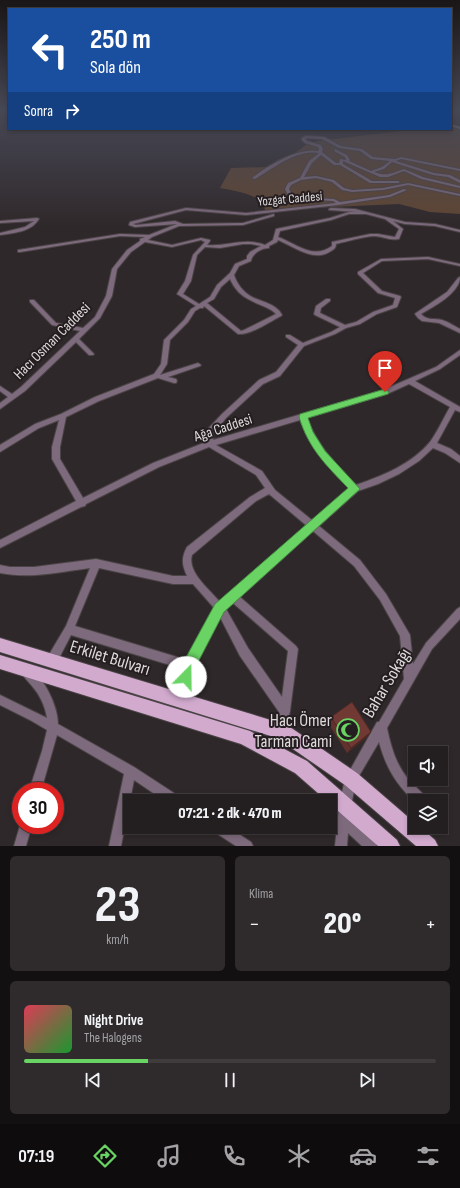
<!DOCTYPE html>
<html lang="tr">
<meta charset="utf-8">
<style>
:root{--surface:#231e20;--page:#2f2b2d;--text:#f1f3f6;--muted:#a3a2a5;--line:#403c3e;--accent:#69d464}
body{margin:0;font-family:"Sofia Sans Condensed",sans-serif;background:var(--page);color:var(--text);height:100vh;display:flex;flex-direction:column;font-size:15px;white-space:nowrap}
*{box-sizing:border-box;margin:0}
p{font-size:13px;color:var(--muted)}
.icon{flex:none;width:22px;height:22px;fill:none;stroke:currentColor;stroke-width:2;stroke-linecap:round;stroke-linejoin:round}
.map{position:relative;height:846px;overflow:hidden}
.panel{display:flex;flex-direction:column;gap:10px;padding:10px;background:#131012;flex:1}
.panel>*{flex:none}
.guide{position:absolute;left:8px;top:8px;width:444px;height:122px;border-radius:0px;box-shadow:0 2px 6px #0003,0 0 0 1px var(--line);background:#1a4fa0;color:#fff;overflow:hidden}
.fabs{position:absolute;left:408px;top:746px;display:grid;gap:8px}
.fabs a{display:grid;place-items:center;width:40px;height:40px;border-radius:0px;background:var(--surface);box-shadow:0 2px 6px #0003,0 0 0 1px var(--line);font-size:20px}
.speed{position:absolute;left:12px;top:782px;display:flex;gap:8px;font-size:20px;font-weight:700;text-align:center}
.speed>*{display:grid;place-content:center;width:52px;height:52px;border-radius:50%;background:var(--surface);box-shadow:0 2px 6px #0003,0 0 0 1px var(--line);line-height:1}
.speed .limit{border:6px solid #d22;background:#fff;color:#111}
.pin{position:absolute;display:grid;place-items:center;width:34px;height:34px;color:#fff;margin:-41px -17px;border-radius:50% 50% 50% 0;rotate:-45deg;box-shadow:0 0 4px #0007}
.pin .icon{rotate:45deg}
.me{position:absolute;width:44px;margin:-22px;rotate:22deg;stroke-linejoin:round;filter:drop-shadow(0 0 3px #0008)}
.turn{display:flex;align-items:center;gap:14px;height:84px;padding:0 16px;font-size:18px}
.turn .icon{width:52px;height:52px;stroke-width:2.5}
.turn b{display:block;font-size:28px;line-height:34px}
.then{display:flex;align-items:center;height:38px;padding:0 16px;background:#0003;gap:8px;font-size:15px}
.big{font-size:30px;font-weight:800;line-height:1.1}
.panel .tile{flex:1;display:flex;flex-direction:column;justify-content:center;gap:6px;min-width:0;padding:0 14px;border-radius:6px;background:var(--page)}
.panel .dial{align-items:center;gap:0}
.dial b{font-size:52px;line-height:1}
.song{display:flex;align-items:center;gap:12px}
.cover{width:48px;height:48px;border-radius:6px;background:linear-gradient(135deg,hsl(350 70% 55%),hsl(130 70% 35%))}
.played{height:4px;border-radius:2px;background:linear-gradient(90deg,var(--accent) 30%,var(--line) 30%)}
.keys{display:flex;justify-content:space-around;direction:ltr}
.heat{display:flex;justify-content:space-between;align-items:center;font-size:22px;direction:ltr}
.panel .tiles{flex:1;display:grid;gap:10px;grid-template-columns:1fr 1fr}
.tile:last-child{grid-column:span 2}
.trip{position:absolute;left:123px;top:794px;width:214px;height:40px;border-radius:0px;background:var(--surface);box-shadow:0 2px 6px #0003,0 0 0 1px var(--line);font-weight:800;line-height:40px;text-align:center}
.tab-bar{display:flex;height:64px;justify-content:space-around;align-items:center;background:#0e0c0d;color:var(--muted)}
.tab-bar .icon{width:28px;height:28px}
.tab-bar .on{color:var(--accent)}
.tab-bar b{font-size:18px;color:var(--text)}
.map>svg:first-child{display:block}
.green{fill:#5f4532}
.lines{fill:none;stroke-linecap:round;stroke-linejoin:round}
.street-casing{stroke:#4b4446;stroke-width:2}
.secondary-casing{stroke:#4b4446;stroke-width:2}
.primary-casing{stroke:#4b4446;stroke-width:2}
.street{fill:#7d6a7c;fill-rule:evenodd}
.secondary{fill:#ac8eaa;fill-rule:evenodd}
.primary{fill:#d1aace;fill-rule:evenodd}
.wall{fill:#60312d}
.shaded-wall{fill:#4e2824}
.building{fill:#703934;stroke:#4e2824}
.route{fill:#69d464;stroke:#448a41}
.labels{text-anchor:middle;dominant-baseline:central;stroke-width:4;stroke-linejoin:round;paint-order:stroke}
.far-street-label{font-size:13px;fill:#ded9db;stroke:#251e20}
.street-label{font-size:15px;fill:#ded9db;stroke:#251e20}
.near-street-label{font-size:18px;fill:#ded9db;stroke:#251e20}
.near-poi-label{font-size:18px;fill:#ded9db;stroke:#251e20;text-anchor:end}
</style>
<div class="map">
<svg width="460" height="846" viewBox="0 0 460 846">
<rect width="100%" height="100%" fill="#2f282a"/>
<path class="green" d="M451,126L460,129V214L430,212L399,204L265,210C261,193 234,191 220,188L231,168L268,167L275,164L277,160L295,153L306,145L317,141L418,129H451Z"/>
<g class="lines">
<g class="street-casing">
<path id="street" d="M306,136L324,137L341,146L362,149L373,157L395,159L401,157L460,169V171L401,159L396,161L434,173L450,175L460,180V183L448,177L433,175L392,162L384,169L374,172C387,177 392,173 404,169L423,177L460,186V188L421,179L404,171L388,177H380L343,161V164L372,181H398L400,182L398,183H370L340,165H334L321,155L312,163L304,177L316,176L334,180L344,188L352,190L383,188L408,183L460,194V196L408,185L383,190L352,192L342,190L332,182L316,178L301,180L291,185L289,189L291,193L299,197L334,199L340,202L389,195L404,189L407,190L390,197L338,205L246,215L186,210L133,224L136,225L175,221L183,224L243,223L274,214V216L243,225L179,226L152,237L148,240L172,245L201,238L210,240V241L207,245C227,247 245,237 265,245L273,240L276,229L330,218L349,212H357L329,210V209L331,208L355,209L405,222L435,224L460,230V232L435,226L405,224L393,221L403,229L399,239C390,241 382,236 374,236C361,237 349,241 336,244C336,248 334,249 331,251C314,263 293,246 278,240L277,242L269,246V248C261,248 252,254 251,261L239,266L234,275C237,284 243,292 252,297C262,302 277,304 282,315L281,316C269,322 251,335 238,334L204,306L203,308H200L195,311L188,322L170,340L167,364L160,375L198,363L201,365L200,366L168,377L176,379L177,381L176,383H174L158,378L99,401L66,417L60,447V459L83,498L153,463L206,442L207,430L222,414L259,380L276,372L298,345L286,337V335H290L303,343L331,332L340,327L315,315L314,314L316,306L326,299H330V301L321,308L320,313L345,325L356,322L373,312L393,305L395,298L378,293L358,274V272L381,259L428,257L460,264V266L428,259L382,261L363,273L382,291L400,296L401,297L397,307L377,314L360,324L346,328L335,334L304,346L280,376L263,384L226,418L214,433L213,440L383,390L436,367L460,350V355L440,369L415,381L460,407V412L455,410L437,443L451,449L460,456V463L445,453L433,448L419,461L399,474L378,484L358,491L319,526L360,560L386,594L410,635L413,664L426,643L457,609L460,607V619L432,649L387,728C391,747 396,765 409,780C415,787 424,793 428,801H415V802C396,784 386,768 379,742L356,781L351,806L350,817L375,842L377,846H362L348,833L347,846H335L339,806L345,779L377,722H379L404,679L400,636L380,600L354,566L313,531L240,597L296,646L298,649L290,711L285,735L281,736L277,735L276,731L279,712L240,656L220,617L194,668L183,704L179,705L175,704L174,700L183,669L71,635L55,666L51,667L47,666L46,662L47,658L66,626L90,568C60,572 30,579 0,573V565L10,567H34L96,559L173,576H187C182,565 181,558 187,547L250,497L265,488L256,475L209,447L159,467L86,504L85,506L81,507L0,548V540L76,501L52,459V447L59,420L39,428L0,452V445L35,424L61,414L95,397L154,374L161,364L164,340L184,320L191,309L196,306L177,294L185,281L193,255L205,242L201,240L172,247L145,242L131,252L117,269L112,296L100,318L79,339L94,354L93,355H89L76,342L25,391L0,409V403L8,397L0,391V386L12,394L21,387L80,331L52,325L30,302V300H34L56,323L83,328L95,317L106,296L112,269L127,250L140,241V239L145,237L120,236L20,252H18V250L120,234L149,235L177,224L135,227L129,225L130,222L186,208L246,213L336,203L333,201L298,199L288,195L285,189L288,183L300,178L309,161L318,154V153C297,149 272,169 255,179L252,178C267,166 299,147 318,151L319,149L318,147L305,143L302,140V138ZM307,138L322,139L339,148L360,151L371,159L390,161L382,167L371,171L349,161L350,160L347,155L335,149L334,151L345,157L346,160L340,159L339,163H336L322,152L323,149L321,145L307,141L305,139ZM349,214H366L385,219L399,229L395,237L378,234H370L332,242V246C313,260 297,244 278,237L280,231L331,220ZM243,244H251L261,246L250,252L247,256V259L235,264L230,273L217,285L210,297L199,304L183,294L191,281L197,255L205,247L220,248ZM230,279C234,288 241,296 250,300C258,305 270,307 276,314L244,330L241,331L207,303L214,299L221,287ZM409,384L450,407C443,419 438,431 430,442C412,464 382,476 356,485C336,465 317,445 307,418L387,394ZM300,420C310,447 329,468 350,489L313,521L275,490L262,471L216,445ZM269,494L307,526L232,592L229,593L220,602C209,589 187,572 192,555L256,501ZM99,568L173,584H193L215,609L187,660L75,626ZM233,603L288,651L282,697L248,648L226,609Z
M37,218L39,219C31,232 14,233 0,235V233L25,227L34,221L0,223V221Z
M460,277C460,293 433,307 421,314C427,321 435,318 442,320C449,322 454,326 460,329V333L439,323L422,321L418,318L415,314L416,313L447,292L458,278Z
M27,668C44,675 58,707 58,724L134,767L180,797L182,801H165L134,780L121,846H109L124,774L57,735L41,791H29L42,751L47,730L30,720L0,705V695L47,718C45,706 40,695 32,686C28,681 24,678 22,673L23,669Z
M21,822V825H32L26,846H14Z
M211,827H228L251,842L253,846H236L213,831Z"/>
</g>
<g class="secondary-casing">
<path id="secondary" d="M451,124L460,127V129L451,126Z"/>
</g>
<g class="primary-casing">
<path id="primary" d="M0,638L287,725L357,773L415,823V827H420L435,840L438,846H416L345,785L277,738L0,652Z
M0,655L250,731L307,761L397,840L400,846H378L330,804V801H327L295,773L241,744L0,669Z"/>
</g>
<use href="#street" class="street"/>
<use href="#secondary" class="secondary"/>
<use href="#primary" class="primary"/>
</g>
<path class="wall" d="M331,717L367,737L347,753L328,723Z"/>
<path class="shaded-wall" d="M371,732L367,737L347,753L351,748Z"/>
<path class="building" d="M352,702L371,732L351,748L331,717Z"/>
<linearGradient id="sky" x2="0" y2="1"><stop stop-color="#1a1617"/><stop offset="0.48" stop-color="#474855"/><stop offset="1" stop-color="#474855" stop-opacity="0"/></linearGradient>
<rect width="460" height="228" fill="url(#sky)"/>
<path class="route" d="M385,389L389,392L388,394L308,418L313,432L325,451L360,489L224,612L195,668L190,682L186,684L181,682L179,677L184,661L215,604L348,488C325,464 309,449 299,417L300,414Z"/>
<defs>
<g id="mosque-ring" transform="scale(1.15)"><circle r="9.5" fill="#251e20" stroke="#69d464" stroke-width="1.5"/><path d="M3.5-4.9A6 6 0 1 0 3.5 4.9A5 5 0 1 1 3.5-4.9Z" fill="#69d464"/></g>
</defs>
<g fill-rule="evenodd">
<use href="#mosque-ring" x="348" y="730"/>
</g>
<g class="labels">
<g class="far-street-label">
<text transform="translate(290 199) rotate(-5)">Yozgat Caddesi</text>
</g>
<g class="street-label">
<text transform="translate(52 341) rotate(-45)">Hacı Osman Caddesi</text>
<text transform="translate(223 428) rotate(-18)">Ağa Caddesi</text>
</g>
<g class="near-street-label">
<text transform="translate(110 658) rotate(17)">Erkilet Bulvarı</text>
<text transform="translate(387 683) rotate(-59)">Bahar Sokağı</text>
</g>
<g class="near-poi-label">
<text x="332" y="720">Hacı Ömer<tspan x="332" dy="21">Tarman Cami</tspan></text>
</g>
</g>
</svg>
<div class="fabs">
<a><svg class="icon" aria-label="sound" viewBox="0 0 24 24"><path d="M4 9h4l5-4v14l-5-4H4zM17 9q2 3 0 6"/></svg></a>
<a><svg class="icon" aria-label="layers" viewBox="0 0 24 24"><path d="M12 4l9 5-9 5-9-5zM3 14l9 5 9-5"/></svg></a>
</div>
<div class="speed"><div class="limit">30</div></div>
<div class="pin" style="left:385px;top:392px;background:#d93025"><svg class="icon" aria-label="arrive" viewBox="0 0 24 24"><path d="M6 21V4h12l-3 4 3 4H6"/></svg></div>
<svg class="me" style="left:186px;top:677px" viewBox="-20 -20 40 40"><circle r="19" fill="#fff"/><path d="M0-13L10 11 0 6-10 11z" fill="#69d464"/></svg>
<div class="trip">07:21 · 2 dk · 470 m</div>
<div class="guide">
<div class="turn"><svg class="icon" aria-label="left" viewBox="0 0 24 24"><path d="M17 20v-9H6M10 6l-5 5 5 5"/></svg><div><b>250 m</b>Sola dön</div></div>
<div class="then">Sonra<svg class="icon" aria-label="right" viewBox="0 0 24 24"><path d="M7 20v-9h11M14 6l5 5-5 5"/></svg></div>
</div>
</div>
<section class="panel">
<div class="tiles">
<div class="tile dial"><b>23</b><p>km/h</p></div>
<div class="tile"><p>Klima</p>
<div class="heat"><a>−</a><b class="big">20°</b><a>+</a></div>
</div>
<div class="tile">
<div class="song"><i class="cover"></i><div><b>Night Drive</b><p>The Halogens</p></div></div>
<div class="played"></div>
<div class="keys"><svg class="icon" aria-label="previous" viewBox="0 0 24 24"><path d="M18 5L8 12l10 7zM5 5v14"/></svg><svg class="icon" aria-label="pause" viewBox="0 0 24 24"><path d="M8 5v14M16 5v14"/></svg><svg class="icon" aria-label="next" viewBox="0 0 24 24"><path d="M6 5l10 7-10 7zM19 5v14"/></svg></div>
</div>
</div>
</section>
<nav class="tab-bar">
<b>07:19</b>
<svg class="icon on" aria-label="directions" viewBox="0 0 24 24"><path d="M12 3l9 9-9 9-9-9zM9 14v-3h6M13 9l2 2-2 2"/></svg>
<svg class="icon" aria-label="music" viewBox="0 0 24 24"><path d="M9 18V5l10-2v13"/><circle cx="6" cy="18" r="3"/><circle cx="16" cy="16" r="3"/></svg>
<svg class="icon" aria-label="phone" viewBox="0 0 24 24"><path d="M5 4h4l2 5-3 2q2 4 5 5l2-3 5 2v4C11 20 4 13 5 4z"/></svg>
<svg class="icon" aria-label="climate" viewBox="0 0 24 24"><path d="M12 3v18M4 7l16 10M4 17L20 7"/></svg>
<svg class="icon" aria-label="car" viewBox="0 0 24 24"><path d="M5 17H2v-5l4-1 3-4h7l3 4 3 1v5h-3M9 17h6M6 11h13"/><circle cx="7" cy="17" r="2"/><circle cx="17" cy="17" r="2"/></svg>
<svg class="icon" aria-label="filters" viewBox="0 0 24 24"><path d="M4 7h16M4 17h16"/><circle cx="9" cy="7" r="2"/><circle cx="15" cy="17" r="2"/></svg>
</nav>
